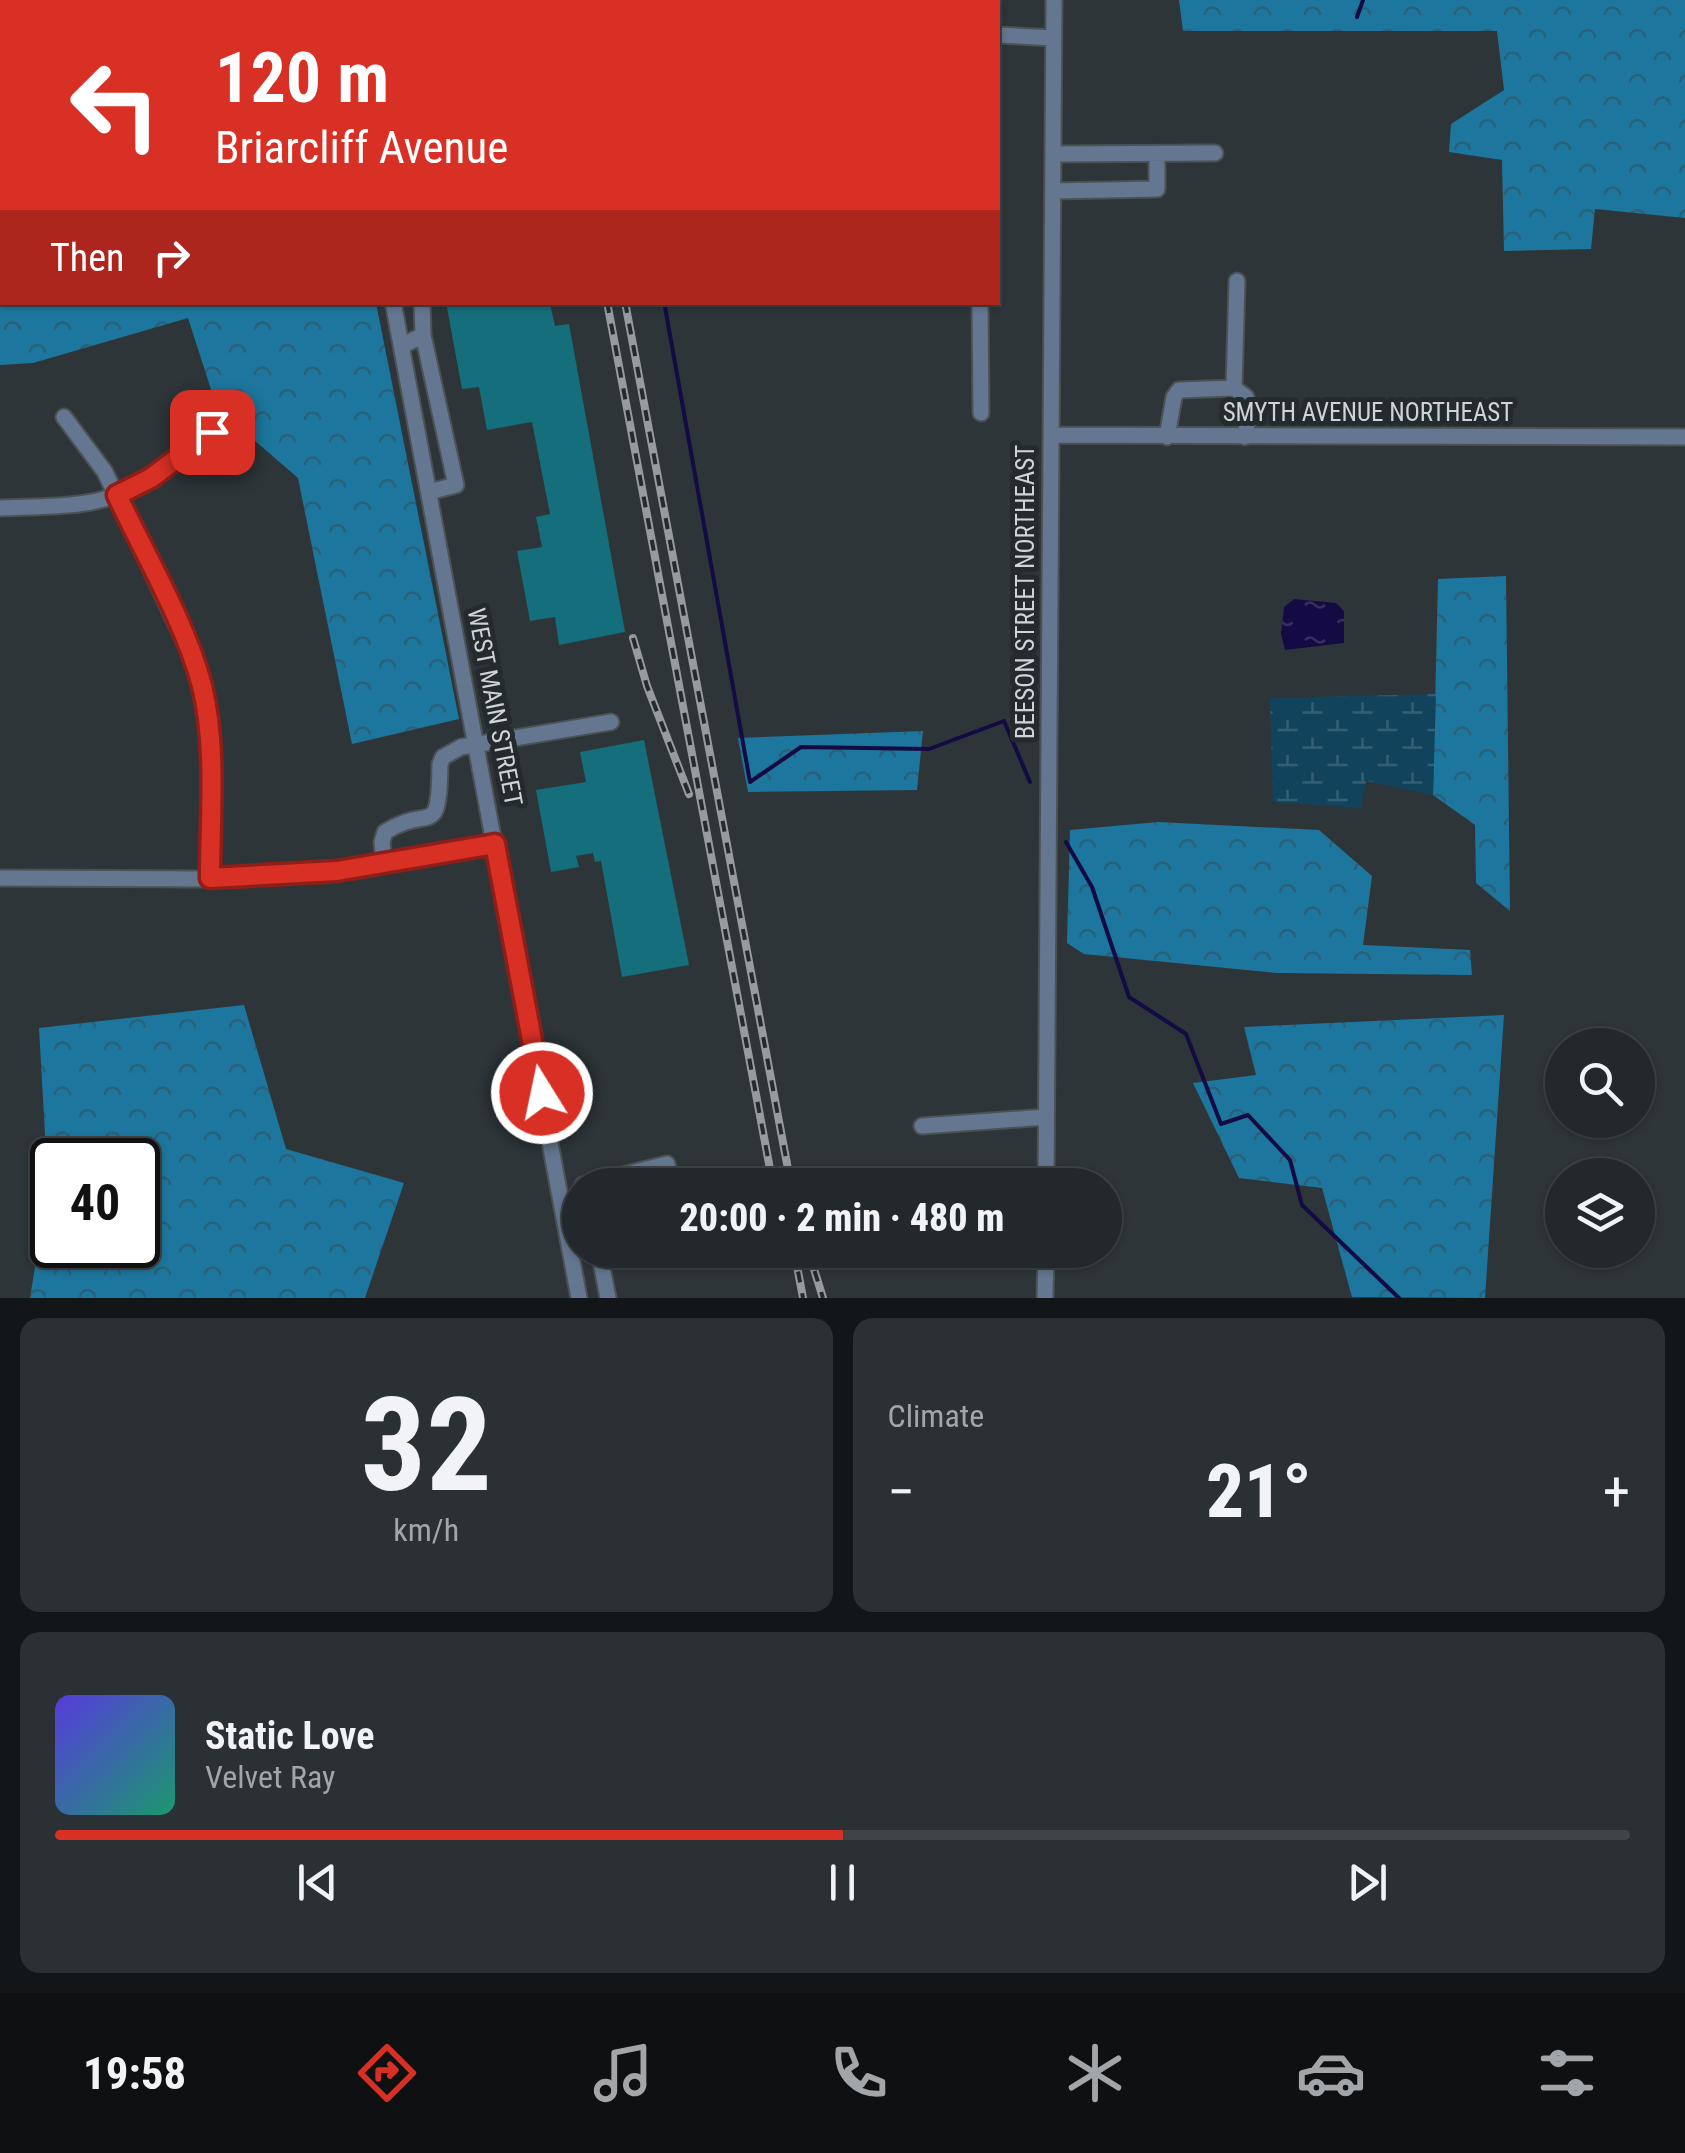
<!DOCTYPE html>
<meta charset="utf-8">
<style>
:root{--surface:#22282b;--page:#2a3033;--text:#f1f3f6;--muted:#a2a6a9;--line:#3f4447;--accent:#d93025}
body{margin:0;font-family:"Roboto Condensed",sans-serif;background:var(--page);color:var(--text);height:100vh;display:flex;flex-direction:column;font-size:38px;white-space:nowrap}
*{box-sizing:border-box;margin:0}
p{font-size:32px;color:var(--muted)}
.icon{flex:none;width:55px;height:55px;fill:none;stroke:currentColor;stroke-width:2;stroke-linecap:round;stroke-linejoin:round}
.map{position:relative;height:1298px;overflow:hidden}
.details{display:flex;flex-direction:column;gap:20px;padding:20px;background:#131618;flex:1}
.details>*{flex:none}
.hud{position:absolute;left:0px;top:0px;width:1000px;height:305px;box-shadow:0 2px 8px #0004,0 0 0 2px var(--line);background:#d93025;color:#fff;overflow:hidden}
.controls{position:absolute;left:1545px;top:1028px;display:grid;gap:20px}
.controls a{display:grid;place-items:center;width:110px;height:110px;border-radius:50%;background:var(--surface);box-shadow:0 2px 8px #0004,0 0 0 2px var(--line);font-size:50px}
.speed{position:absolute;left:30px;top:1138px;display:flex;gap:20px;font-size:50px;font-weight:700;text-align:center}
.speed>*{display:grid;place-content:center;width:130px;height:130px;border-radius:50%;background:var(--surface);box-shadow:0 2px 8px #0004,0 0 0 2px var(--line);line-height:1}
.speed .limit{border:5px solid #111;border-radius:15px;background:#fff;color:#111}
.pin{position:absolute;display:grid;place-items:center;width:85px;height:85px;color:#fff;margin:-42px;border-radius:20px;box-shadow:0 5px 15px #0006}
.me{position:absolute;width:110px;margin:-55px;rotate:350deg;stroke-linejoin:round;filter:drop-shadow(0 0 8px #0008)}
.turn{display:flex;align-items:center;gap:35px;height:210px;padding:0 50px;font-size:45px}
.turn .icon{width:130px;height:130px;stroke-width:2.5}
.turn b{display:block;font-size:70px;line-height:85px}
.then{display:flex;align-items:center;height:95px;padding:0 50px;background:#0003;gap:20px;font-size:38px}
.big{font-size:75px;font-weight:800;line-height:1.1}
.details .card{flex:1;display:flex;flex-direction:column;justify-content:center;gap:15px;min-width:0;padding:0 35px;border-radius:20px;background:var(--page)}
.details .dial{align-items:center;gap:0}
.dial b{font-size:130px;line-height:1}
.song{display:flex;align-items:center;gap:30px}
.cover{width:120px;height:120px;border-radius:15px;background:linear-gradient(135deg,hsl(250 70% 55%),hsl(160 70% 35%))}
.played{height:10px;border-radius:5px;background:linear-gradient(90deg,var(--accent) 50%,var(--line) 50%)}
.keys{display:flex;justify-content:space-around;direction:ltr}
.heat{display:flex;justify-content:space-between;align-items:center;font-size:55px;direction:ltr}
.details .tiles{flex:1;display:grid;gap:20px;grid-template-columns:1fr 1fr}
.card:last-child{grid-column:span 2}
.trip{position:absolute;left:562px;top:1168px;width:560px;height:100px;border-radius:50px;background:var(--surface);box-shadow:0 2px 8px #0004,0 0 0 2px var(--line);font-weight:800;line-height:100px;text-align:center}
.tab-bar{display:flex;height:160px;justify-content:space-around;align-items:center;background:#0e1011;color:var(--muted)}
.tab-bar .icon{width:70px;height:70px}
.tab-bar .selected{color:var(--accent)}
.tab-bar b{font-size:45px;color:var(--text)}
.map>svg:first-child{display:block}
.forest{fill:url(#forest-crowns);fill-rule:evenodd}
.wetland{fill:url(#wetland-marsh)}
.water{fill:url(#water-ripples)}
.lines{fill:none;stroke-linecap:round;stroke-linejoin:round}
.stream{stroke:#150b44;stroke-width:4}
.building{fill:#156e7b}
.minor-casing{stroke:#4a5255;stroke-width:19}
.minor{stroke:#647690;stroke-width:15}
.rail-casing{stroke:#959b9f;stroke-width:8}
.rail{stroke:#232b2f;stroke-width:4;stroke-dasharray:11;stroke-linecap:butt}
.route-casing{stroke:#8d1f18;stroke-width:25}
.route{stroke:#d93025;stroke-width:18}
.labels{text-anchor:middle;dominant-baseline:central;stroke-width:10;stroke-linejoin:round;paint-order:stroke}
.street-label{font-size:25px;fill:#cfd4d7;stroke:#232b2f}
</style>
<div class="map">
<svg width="1685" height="1298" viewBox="0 0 1685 1298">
<defs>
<pattern id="forest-crowns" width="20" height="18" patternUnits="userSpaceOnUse" patternTransform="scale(2.5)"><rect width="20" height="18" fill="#1d769d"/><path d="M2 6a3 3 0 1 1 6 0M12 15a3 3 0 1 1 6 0" fill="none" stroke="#2a6078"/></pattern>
<pattern id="wetland-marsh" width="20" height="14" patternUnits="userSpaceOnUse" patternTransform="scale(2.5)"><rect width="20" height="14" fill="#11445c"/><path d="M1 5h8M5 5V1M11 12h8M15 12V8" fill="none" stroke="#335e73"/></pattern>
<pattern id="water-ripples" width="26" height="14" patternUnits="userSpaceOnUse" patternTransform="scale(2.5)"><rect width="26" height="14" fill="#150b44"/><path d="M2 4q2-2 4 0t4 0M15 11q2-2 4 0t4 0" fill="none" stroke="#362e5e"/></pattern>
</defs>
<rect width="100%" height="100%" fill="#2d3539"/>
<path class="forest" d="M0,0H316L317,2H2V302L376,303L459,719L352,744L298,478L217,408L188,318L33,363L0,365Z
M1179,0H1685V218L1595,209L1591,249L1504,251L1502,160L1449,152L1451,124L1504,90L1497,31H1183Z
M1506,576L1510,911L1476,883L1475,825L1433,795L1438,579Z
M923,731L917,790L748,792L738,738Z
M1158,822L1319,830L1372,876L1363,945L1470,950L1472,975L1277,973L1084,954L1067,943L1070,830Z
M244,1005L286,1149L404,1183L365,1298H30L48,1187L39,1028ZM52,1160H138V1245H52Z
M1504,1015L1485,1298L1352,1297L1322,1188L1239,1178L1193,1083L1256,1075L1244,1027Z"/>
<path class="wetland" d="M1436,694L1433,795L1366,781L1361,808L1273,802L1270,698Z"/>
<path class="water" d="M1294,599L1336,603L1344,611V643L1285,650L1281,634L1284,607Z"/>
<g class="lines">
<path class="stream" d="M1357,17L1363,0
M0,57L2,60
M0,218L2,217
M665,307L750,782L801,747L929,749L1004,721L1030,782
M1066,842L1092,887L1129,997L1186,1034L1221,1124L1248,1115L1290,1160L1302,1205L1399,1298"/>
</g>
<path class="building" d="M446,302H546L551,308L555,326L569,324L625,632L559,645L555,617L530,621L517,551L542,547L536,517L550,514L532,422L487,430L479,387L462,389Z
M644,740L689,965L622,977L601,861L595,862L593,853L576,856L579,867L551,872L536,790L586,782L580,752Z"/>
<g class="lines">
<g class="minor-casing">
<path id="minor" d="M336,0V2
M998,35L1054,38
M1053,154L1215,153
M1053,191L1157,189V154
M393,302L579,1298
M980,302L981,413
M423,335L456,485L429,492
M402,346L423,335L422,302
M1234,388L1237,281
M64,417L105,472L197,669L209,733L210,879
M1051,435L1685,437
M1167,437L1174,397L1179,390L1234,388L1246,397L1249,412L1245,437
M0,508C46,506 95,509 136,487C164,472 187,451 212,433
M384,863L382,842L385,832C431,803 439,842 440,764L443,757L461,747L611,722
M0,878L210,879L302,875L495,844
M922,1126L1046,1117
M583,1185L667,1164L672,1185
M1046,1185L1054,0
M599,1251L608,1298
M1045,1298L1046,1250"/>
</g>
<use href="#minor" class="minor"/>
<g class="rail-casing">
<path id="rail" d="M558,0L559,2
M607,302L773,1185
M625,302L791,1185
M633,638L647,686L689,794
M794,1250L803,1298
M808,1250L823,1298"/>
</g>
<use href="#rail" class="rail"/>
</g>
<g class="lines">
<g class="route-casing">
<path id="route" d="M212,432L151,478L117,495C144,553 186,624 202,686C217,748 210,815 210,878L337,871L495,844L542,1093"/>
</g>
<use href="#route" class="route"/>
</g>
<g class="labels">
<g class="street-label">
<text x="1368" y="412">SMYTH AVENUE NORTHEAST</text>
<text transform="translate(1025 592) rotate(-90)">BEESON STREET NORTHEAST</text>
<text transform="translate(495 707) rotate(79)">WEST MAIN STREET</text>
</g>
</g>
</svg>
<div class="controls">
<a><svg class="icon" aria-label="search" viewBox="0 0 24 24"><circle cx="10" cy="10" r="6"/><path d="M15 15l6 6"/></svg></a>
<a><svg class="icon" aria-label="layers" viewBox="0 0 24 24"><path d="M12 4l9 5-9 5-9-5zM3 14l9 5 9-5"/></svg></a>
</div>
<div class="speed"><div class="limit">40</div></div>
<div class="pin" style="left:212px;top:432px;background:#d93025"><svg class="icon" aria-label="arrive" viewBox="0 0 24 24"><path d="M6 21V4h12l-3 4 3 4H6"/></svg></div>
<svg class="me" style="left:542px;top:1093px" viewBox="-20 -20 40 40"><circle r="17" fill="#d93025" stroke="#fff" stroke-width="3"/><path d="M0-11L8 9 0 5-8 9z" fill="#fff"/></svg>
<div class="trip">20:00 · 2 min · 480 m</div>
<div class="hud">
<div class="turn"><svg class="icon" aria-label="left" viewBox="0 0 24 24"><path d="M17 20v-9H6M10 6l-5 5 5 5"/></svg><div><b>120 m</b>Briarcliff Avenue</div></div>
<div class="then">Then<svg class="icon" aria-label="right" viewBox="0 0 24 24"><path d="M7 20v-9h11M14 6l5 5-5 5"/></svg></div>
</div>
</div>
<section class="details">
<div class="tiles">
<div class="card dial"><b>32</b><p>km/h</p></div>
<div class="card"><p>Climate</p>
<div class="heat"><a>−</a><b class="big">21°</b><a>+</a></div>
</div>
<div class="card">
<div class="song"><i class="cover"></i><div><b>Static Love</b><p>Velvet Ray</p></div></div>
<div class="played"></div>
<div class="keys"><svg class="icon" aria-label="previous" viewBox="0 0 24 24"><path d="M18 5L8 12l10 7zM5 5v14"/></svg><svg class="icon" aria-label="pause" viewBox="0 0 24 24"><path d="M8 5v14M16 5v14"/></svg><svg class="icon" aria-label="next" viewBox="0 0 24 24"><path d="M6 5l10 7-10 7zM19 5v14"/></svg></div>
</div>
</div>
</section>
<nav class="tab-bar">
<b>19:58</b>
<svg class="icon selected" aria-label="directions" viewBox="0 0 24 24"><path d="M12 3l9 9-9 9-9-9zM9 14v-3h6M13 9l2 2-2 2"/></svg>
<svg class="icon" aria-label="music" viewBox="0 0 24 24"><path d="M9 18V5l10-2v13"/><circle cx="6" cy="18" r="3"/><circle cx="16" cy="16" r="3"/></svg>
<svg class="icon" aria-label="phone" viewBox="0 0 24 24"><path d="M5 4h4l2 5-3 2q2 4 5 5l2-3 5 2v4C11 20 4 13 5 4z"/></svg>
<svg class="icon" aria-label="climate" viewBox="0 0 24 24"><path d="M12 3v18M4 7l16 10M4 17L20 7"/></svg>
<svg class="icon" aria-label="car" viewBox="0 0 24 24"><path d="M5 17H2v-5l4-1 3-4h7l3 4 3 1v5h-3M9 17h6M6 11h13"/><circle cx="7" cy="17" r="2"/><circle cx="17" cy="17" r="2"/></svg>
<svg class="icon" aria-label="filters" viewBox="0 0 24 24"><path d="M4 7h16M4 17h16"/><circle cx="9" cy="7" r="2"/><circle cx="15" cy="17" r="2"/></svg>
</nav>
